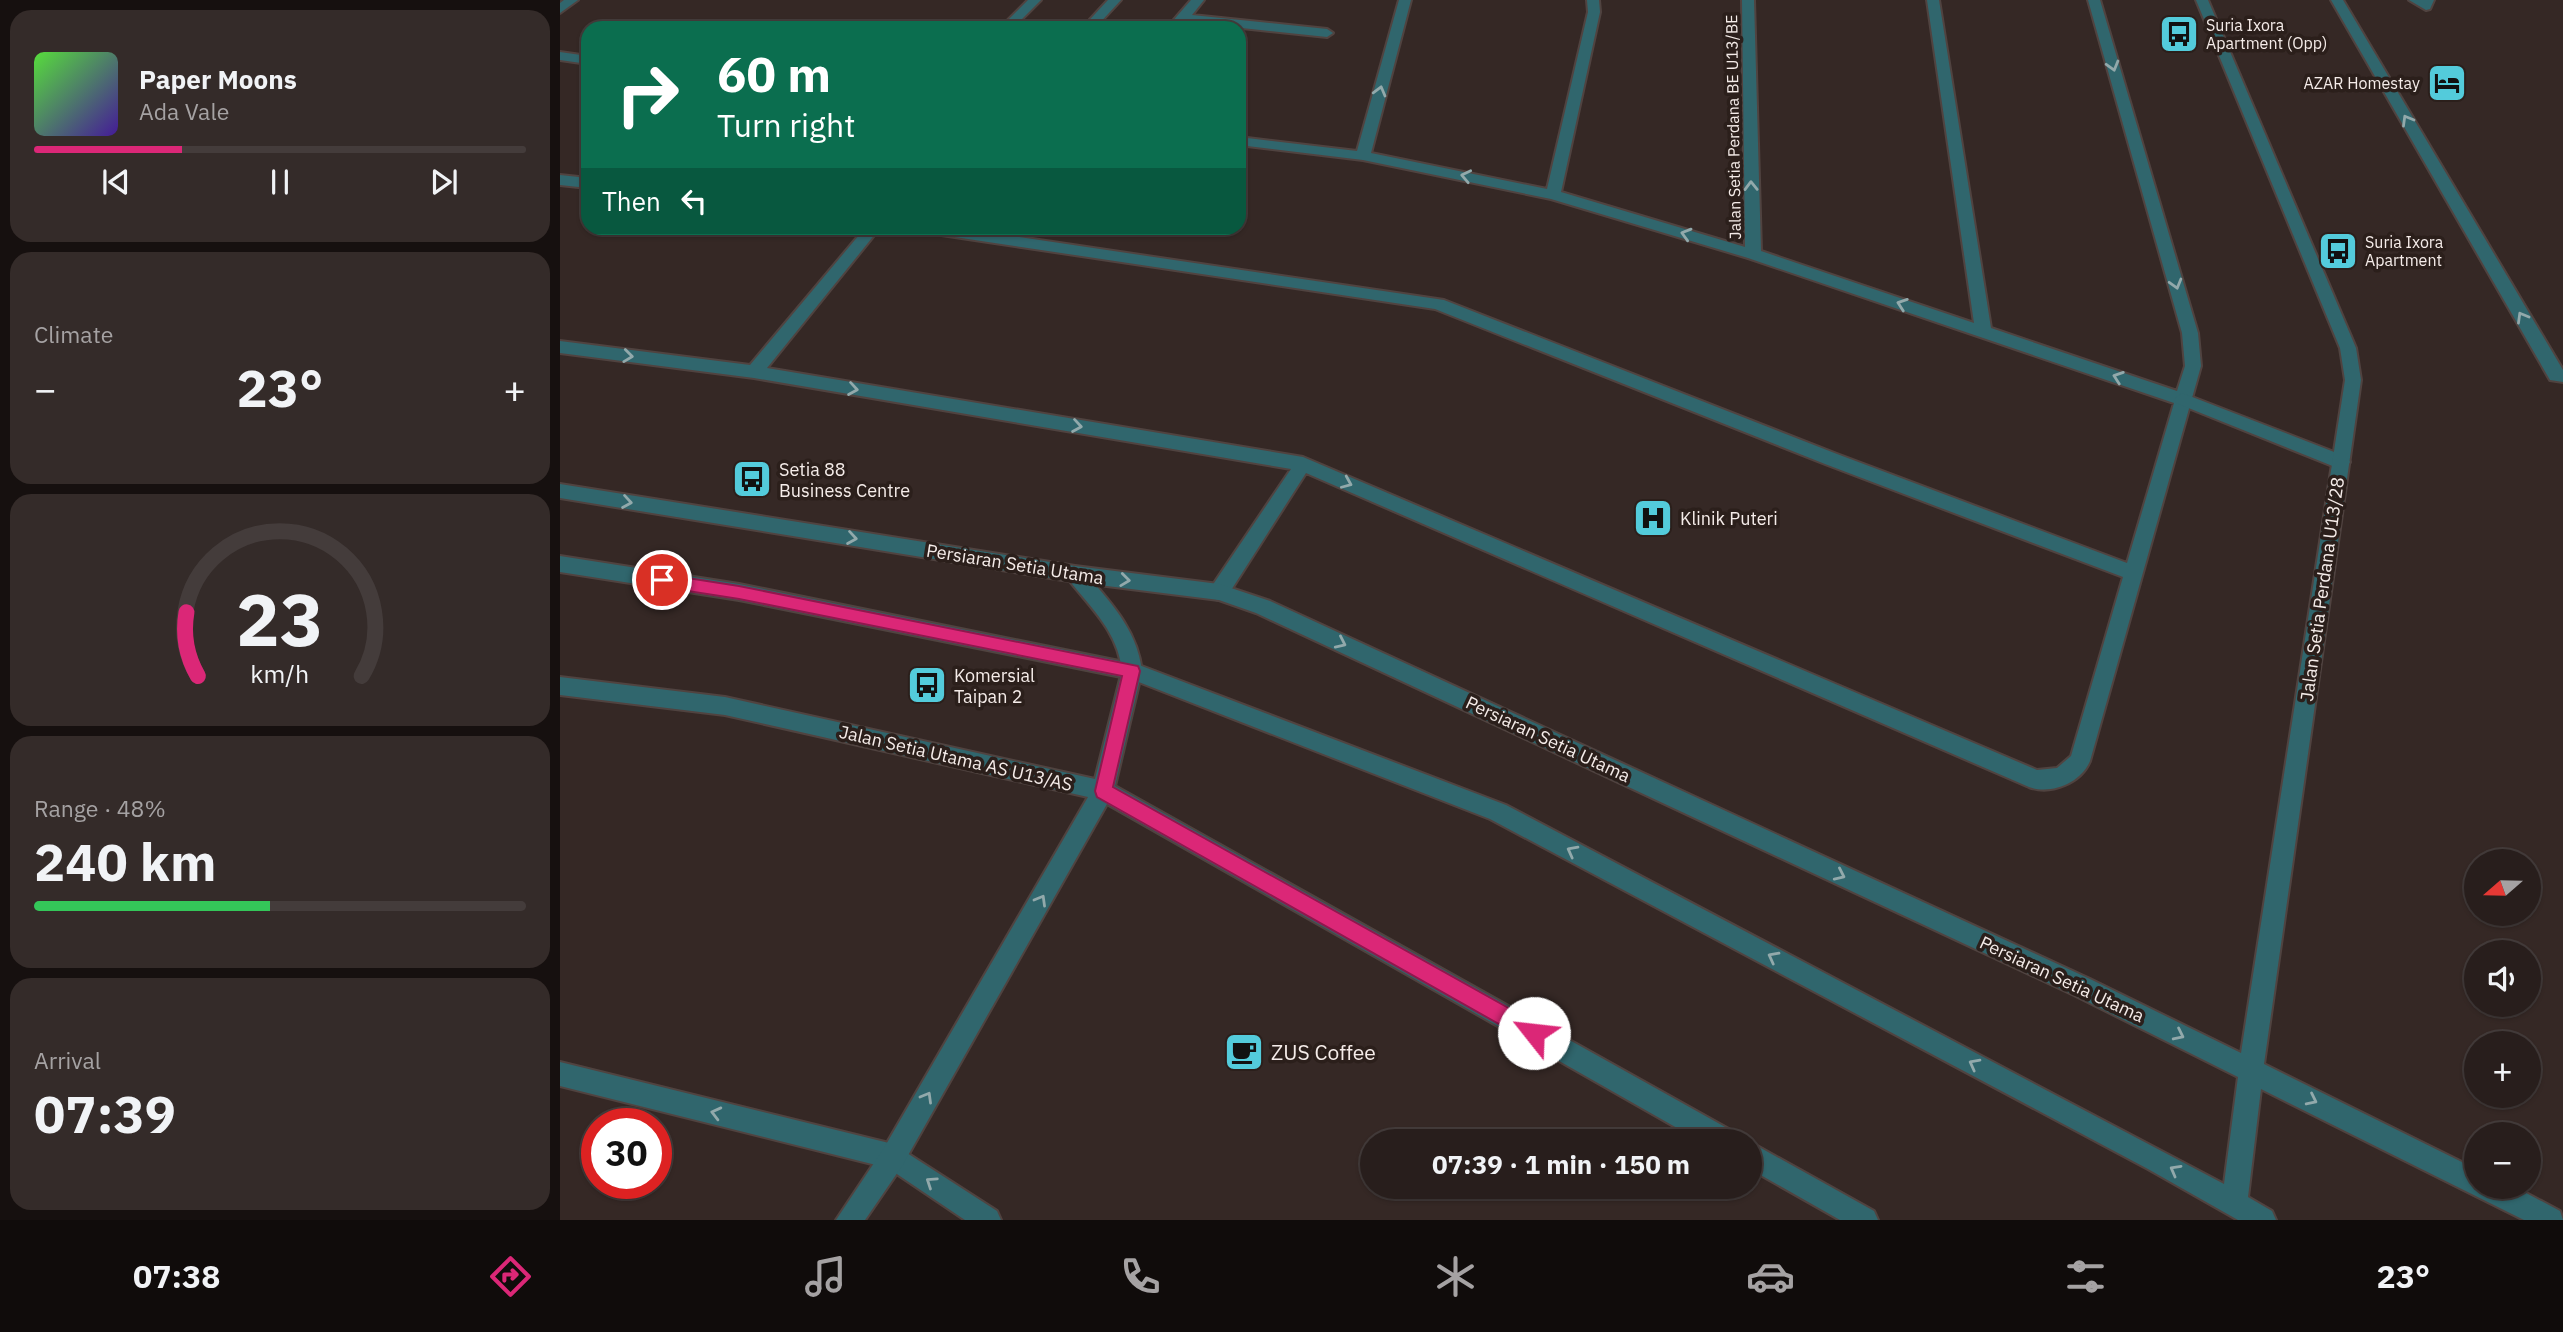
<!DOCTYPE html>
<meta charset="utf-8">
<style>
:root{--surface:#281e1c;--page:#342b29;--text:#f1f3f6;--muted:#a5a2a3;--line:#443c3b;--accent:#db2777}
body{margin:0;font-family:"IBM Plex Sans",sans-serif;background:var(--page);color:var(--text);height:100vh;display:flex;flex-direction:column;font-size:26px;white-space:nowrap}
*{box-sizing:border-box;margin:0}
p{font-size:23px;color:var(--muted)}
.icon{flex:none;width:38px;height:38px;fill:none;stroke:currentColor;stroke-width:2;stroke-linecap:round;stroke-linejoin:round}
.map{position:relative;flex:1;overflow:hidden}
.panel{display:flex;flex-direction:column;gap:10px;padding:10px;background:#16100f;width:560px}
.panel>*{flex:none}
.top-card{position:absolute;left:21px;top:21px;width:665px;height:214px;border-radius:21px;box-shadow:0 2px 5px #0004,0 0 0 2px var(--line);background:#0b6e4f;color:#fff;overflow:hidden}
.needle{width:46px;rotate:250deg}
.tools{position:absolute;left:1904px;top:849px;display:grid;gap:14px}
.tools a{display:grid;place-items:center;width:77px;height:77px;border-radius:50%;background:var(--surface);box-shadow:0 2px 5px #0004,0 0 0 2px var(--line);font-size:35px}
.speed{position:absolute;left:21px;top:1108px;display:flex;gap:14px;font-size:35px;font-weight:700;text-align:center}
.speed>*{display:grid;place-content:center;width:91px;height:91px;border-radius:50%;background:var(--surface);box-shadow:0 2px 5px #0004,0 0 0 2px var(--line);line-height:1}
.speed .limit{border:10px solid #d22;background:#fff;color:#111}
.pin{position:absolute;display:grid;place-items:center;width:60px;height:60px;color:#fff;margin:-30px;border:4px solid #fff;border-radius:50%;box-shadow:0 2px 7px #0007}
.me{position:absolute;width:77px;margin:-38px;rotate:299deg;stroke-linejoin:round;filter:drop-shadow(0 0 5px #0008)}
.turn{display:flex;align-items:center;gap:24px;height:147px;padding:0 21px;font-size:32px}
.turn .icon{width:91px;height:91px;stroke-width:2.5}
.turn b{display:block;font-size:49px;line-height:60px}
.then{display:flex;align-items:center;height:66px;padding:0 21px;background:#0003;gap:14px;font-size:26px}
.big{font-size:52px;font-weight:800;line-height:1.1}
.panel .widget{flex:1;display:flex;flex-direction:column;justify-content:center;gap:10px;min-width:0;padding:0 24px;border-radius:21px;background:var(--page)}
.panel .dial{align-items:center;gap:0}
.dial svg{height:182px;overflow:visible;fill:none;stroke:var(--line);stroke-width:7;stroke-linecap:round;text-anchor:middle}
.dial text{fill:var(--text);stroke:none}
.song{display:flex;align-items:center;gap:21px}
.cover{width:84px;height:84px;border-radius:10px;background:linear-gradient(135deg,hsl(110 70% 55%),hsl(260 70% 35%))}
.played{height:7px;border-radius:4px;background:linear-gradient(90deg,var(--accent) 30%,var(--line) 30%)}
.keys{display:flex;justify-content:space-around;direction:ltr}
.heat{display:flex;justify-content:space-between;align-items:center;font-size:38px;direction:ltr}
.charge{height:10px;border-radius:5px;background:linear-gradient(90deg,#34c759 48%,var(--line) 0)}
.trip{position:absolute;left:800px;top:1129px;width:402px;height:70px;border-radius:35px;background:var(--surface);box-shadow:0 2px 5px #0004,0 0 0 2px var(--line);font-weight:800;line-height:70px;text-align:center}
.menu{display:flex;height:112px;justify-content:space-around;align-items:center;background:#100c0b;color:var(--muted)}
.menu .icon{width:49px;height:49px}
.menu .active{color:var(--accent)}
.menu b{font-size:32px;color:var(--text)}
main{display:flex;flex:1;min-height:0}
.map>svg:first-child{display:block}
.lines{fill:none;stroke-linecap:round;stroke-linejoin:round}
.service-casing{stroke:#504340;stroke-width:4}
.minor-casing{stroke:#504340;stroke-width:4}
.tertiary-casing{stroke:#504340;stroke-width:4}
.service{fill:#30666d;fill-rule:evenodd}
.minor{fill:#30666d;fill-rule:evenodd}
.tertiary{fill:#30666d;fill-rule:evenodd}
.oneway{stroke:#92a9ab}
.route{fill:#db2777;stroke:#8e194d;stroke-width:2}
.labels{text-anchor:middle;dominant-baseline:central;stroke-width:7;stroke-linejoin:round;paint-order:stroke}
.far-poi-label{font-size:16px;fill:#f5ece9;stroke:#2b1f1b;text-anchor:start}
.far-street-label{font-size:16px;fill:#f5ece9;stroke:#2b1f1b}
.poi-label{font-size:18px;fill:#f5ece9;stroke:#2b1f1b;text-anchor:start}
.street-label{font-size:18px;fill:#f5ece9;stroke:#2b1f1b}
.near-poi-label{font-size:21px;fill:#f5ece9;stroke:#2b1f1b;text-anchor:start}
</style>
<main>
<section class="panel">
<div class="widget">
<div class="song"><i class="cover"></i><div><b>Paper Moons</b><p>Ada Vale</p></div></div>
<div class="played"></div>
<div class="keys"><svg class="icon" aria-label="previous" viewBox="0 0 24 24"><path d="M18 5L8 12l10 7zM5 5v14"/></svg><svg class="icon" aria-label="pause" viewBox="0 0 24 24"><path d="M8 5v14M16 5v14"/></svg><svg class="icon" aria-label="next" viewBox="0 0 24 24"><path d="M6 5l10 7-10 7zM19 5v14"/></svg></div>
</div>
<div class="widget"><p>Climate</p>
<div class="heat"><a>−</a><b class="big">23°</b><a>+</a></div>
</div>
<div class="widget dial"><svg viewBox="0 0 100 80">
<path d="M14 69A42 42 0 1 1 86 69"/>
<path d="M14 69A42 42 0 0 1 9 41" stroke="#db2777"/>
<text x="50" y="56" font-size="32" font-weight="700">23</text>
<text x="50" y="72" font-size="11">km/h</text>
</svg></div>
<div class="widget"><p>Range · 48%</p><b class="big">240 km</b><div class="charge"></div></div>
<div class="widget"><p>Arrival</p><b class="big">07:39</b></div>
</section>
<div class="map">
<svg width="2003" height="1220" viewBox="0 0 2003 1220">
<rect width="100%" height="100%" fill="#352825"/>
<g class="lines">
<g class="service-casing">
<path id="service" d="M4,0H18L0,13V3Z
M468,0H481L453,28H440Z
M548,0H561L535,28H522Z
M631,0H644L632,15L767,29L773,33L767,37L626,22L621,28H611V23Z
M839,0H851L811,153L987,189L1028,12L1027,0H1039L1040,12L1001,192L1185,247L1182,0H1194L1201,251L1414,323L1367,0H1379L1431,328L1617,391L1625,366L1622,333L1528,0H1540L1638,333L1641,366L1530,761C1521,783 1491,795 1469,787L746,473L666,598L659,600L652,598L649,592L652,586L731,469L194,378L0,353V341L190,365L305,228H320L207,368L743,457L1477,770L1497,768L1511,756L1563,577L1265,464L875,309L368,233L361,228H398L884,300L1277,454L1567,563L1614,403L1188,258L991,199L803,160L679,145V137L797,151Z
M1771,0H1783L2003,370V382L1990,380Z
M1849,0H1874L1870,9L1866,10Z
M0,52L28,56V64L0,60Z
M0,175L28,178V188L0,185Z
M0,1062L333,1144L437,1211L441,1220H405L328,1168L0,1086Z"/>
</g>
<g class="minor-casing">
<path id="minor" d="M1622,393L1787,457L1790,462L1787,467H1775L1616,403L1614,399Z
M515,566L522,569C548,600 577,628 582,671L555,786L1174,1132L1178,1141H1140L547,804L342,1166L305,1220H276L324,1148L528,797L165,715L0,695V677L165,697L535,779L562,671C558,632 532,609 508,579L506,574L508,569Z
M1190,1142L1314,1211L1318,1220H1280L1190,1169Z"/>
</g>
<g class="tertiary-casing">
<path id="tertiary" d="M1636,0H1648L1796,348L1801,380L1704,1064L1916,1169V1186H1953L2000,1211L2003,1220H1964L1701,1089L1688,1197L1712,1211L1716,1220H1678L1588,1169L930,819L571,679L179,600L0,572V556L179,584L579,665L946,805L1664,1184L1678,1077L1514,995L696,613L659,600L515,582L0,498V484L515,566L659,584L710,601L1530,979L1681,1053L1785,380L1780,348Z"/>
</g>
<use href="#service" class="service"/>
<use href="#minor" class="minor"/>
<use href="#tertiary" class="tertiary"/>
</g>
<defs><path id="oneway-chevron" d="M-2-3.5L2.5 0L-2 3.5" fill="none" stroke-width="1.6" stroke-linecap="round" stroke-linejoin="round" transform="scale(1.75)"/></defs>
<g class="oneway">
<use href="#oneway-chevron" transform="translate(1553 66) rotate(74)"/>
<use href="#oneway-chevron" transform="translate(820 91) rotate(-75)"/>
<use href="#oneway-chevron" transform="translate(1847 120) rotate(-120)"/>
<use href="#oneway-chevron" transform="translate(906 176) rotate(-168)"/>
<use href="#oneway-chevron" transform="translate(1191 186) rotate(-91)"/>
<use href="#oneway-chevron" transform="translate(1126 234) rotate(-164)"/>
<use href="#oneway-chevron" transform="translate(1616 284) rotate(74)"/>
<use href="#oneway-chevron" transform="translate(1342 304) rotate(-161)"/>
<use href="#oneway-chevron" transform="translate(1962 317) rotate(-120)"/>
<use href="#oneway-chevron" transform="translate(68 356) rotate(7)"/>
<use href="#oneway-chevron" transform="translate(1558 377) rotate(-161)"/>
<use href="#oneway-chevron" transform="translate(293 389) rotate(9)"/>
<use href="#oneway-chevron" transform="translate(517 426) rotate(9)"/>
<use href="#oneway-chevron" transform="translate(787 483) rotate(23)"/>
<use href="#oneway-chevron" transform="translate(67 502) rotate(9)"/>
<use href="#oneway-chevron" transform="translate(292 538) rotate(9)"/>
<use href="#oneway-chevron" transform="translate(565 580) rotate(7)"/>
<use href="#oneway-chevron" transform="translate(781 643) rotate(25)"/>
<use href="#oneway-chevron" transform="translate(1012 851) rotate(-152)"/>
<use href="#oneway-chevron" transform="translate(1280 875) rotate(25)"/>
<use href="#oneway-chevron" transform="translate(481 900) rotate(-60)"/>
<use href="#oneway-chevron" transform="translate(1213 957) rotate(-152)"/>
<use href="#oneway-chevron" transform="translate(1619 1035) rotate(26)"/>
<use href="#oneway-chevron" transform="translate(1414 1064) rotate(-152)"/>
<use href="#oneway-chevron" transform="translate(367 1097) rotate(-60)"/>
<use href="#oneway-chevron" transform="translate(1752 1100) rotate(26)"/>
<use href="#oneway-chevron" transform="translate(156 1113) rotate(-166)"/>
<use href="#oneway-chevron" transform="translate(1615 1170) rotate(-151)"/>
<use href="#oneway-chevron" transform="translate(371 1182) rotate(-146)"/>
</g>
<path class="route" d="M102,574L179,586L578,666L580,671L553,787L981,1026L983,1033L981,1040L974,1043L967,1040L537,797L535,791L562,676L179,599L102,587L95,580Z"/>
<defs>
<g id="bus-square" transform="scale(2.0125)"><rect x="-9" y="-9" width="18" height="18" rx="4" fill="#53cbdb" stroke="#2b1f1b"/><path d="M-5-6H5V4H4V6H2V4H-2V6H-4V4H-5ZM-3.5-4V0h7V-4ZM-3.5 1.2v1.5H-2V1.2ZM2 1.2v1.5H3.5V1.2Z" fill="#111"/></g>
<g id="hotel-square" transform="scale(2.0125)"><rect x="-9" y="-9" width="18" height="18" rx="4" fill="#53cbdb" stroke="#2b1f1b"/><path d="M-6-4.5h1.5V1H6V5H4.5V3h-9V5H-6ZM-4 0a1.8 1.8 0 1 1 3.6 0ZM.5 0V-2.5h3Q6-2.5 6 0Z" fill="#111"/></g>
<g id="hospital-square" transform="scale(2.0125)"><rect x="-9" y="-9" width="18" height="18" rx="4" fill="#53cbdb" stroke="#2b1f1b"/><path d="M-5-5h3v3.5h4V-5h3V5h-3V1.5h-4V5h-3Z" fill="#111"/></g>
<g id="cafe-square" transform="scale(2.0125)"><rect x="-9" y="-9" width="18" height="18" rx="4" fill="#53cbdb" stroke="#2b1f1b"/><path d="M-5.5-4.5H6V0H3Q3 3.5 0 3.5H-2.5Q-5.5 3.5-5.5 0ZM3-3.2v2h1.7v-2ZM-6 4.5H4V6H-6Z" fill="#111"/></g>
</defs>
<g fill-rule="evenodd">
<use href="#bus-square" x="1619" y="34"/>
<use href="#hotel-square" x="1887" y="83"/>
<use href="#bus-square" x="1778" y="251"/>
<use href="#bus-square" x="192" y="479"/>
<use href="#hospital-square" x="1093" y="518"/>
<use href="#bus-square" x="367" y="685"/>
<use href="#cafe-square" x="684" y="1052"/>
</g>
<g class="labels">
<g class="far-poi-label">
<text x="1646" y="25">Suria Ixora<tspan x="1646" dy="18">Apartment (Opp)</tspan></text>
<text x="1860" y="83" text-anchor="end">AZAR Homestay</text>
<text x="1805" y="242">Suria Ixora<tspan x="1805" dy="18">Apartment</tspan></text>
</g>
<g class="far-street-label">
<text transform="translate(1173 127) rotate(-91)">Jalan Setia Perdana BE U13/BE</text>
</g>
<g class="poi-label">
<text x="219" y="469">Setia 88<tspan x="219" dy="21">Business Centre</tspan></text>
<text x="1120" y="518">Klinik Puteri</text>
<text x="394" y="675">Komersial<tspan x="394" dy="21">Taipan 2</tspan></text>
</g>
<g class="street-label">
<text transform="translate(455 564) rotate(9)">Persiaran Setia Utama</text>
<text transform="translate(1762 589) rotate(-82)">Jalan Setia Perdana U13/28</text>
<text transform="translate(988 739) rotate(25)">Persiaran Setia Utama</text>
<text transform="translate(396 758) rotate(13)">Jalan Setia Utama AS U13/AS</text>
<text transform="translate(1502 979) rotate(25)">Persiaran Setia Utama</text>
</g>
<g class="near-poi-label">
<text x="711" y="1052">ZUS Coffee</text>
</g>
</g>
</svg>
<div class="tools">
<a><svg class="needle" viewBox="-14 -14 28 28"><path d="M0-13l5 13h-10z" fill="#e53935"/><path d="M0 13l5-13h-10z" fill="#a5a2a3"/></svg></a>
<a><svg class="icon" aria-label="sound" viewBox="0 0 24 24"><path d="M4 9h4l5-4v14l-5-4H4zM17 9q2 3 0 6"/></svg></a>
<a>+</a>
<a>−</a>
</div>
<div class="speed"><div class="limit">30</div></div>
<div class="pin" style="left:102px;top:580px;background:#d93025"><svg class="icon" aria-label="arrive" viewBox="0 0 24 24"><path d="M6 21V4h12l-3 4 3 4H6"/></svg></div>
<svg class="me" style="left:974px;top:1033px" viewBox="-20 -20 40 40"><circle r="19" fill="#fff"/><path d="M0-13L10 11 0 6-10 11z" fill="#db2777"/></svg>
<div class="trip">07:39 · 1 min · 150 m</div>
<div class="top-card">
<div class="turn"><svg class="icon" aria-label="right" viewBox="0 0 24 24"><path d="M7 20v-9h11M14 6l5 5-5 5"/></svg><div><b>60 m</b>Turn right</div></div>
<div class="then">Then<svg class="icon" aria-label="left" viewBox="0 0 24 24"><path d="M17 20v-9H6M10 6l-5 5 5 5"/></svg></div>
</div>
</div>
</main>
<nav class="menu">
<b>07:38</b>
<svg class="icon active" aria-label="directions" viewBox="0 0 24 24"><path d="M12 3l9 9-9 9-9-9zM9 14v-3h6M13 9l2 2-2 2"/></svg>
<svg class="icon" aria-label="music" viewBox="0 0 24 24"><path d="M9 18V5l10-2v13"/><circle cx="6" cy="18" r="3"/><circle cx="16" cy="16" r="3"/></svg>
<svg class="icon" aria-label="phone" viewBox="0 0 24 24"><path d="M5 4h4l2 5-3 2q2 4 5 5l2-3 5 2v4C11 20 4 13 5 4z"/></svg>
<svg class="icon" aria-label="climate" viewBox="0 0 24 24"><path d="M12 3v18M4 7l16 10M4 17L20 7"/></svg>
<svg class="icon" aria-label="car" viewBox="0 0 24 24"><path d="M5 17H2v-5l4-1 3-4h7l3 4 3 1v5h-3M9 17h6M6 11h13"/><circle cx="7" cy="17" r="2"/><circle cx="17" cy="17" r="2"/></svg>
<svg class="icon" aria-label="filters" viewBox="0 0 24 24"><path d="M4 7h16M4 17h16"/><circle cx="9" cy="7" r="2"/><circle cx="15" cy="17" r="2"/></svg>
<b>23°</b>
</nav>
